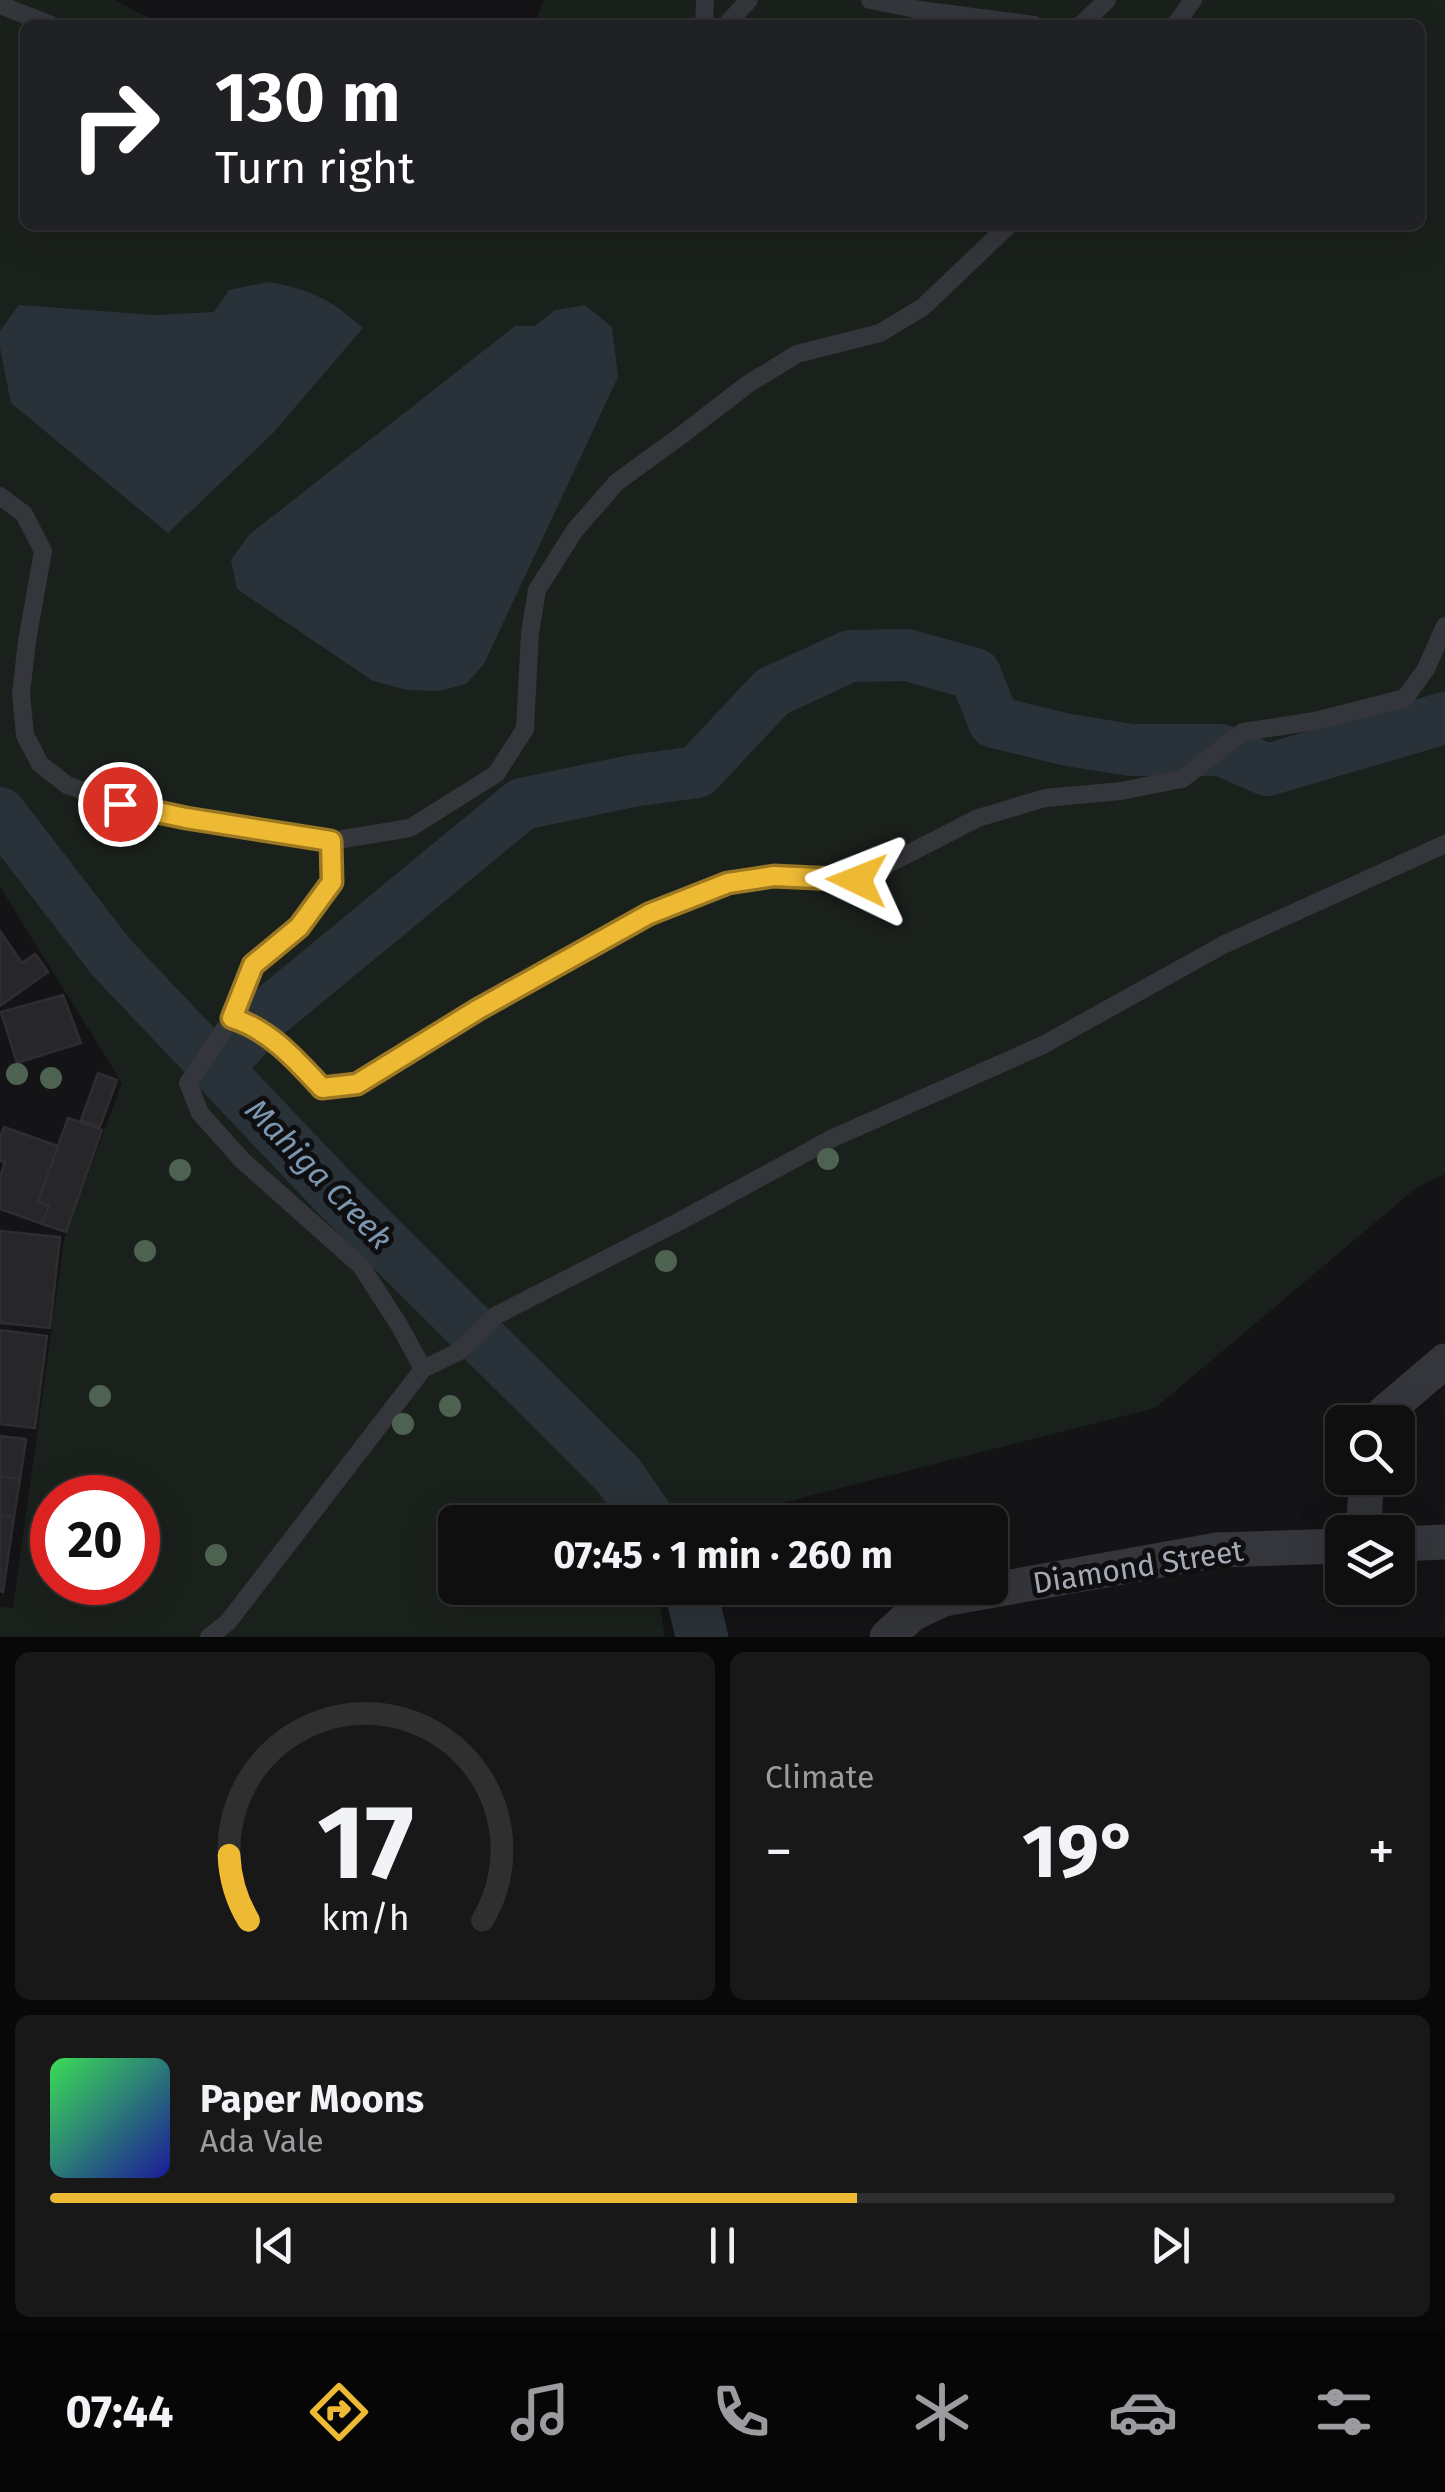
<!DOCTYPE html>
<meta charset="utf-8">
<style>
:root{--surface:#0f0f10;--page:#181819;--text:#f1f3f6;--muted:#9b9c9f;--line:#2f2f30;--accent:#eeb933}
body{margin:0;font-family:"Fira Sans",sans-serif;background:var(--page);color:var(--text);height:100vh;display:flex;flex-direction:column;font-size:38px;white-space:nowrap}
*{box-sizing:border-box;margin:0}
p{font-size:32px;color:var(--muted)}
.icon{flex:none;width:55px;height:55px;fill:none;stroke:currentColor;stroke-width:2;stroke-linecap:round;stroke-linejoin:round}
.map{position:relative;height:1637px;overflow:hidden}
.panel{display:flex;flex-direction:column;gap:15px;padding:15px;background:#080809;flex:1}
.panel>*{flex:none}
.hud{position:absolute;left:20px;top:20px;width:1405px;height:210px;border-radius:15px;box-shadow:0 10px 40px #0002,0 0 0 2px var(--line);background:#202124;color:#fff;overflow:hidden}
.tools{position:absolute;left:1325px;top:1405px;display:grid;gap:20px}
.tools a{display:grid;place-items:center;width:90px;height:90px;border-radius:15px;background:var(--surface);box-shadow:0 10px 40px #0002,0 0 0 2px var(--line);font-size:50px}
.speed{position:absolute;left:30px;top:1475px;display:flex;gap:20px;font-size:50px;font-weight:700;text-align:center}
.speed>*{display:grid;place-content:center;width:130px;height:130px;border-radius:50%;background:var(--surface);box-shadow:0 10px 40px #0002,0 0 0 2px var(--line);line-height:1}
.speed .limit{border:15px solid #d22;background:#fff;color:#111}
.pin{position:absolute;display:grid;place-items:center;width:85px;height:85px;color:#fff;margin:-42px;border:5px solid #fff;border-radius:50%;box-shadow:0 2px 10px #0007}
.me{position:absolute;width:110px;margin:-55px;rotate:272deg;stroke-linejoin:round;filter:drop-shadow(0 0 8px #0008)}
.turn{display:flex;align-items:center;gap:35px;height:210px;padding:0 30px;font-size:45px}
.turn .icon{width:130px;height:130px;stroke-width:2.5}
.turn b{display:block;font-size:70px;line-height:85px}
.big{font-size:75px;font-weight:700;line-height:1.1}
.panel .widget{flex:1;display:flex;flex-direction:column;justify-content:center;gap:15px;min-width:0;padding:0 35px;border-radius:15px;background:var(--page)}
.panel .dial{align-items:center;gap:0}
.dial svg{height:260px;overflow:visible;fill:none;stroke:var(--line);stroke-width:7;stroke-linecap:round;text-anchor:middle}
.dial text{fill:var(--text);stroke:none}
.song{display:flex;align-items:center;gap:30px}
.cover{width:120px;height:120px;border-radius:15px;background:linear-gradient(135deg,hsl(130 70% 55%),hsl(240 70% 35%))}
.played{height:10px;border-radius:5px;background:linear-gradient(90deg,var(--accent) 60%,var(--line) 60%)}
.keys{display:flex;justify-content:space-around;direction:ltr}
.heat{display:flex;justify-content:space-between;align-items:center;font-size:55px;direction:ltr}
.panel .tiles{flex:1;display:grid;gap:15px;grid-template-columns:1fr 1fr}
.widget:last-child{grid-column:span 2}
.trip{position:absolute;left:438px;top:1505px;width:570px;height:100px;border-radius:15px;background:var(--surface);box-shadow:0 10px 40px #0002,0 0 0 2px var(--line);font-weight:700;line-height:100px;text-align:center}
.dock{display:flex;height:160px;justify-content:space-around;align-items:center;background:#060606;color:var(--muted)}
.dock .icon{width:70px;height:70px}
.dock .selected{color:var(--accent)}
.dock b{font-size:45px;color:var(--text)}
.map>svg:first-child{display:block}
.green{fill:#1a201b;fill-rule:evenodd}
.water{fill:#2a3239}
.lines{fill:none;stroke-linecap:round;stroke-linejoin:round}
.river{stroke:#2a3239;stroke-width:52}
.building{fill:#27272a;stroke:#2e2e32;stroke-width:2.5}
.service{stroke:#35363b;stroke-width:18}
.minor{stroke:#35363b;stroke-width:35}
.tree{fill:#4e6251}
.route-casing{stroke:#9b7821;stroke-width:25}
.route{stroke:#eeb933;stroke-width:18}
.labels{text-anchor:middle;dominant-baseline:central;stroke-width:10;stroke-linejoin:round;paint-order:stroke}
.street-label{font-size:30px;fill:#a6aab6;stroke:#0f0f11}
.water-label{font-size:32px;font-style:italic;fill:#7d96b0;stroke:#0f0f11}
</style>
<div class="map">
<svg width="1445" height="1637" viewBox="0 0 1445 1637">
<rect width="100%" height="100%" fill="#141416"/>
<path class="green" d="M0,0H115L162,25H25V225H1420V25H535L543,0H1445V1174L1416,1188L1155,1408L707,1522H455V1588H657L665,1637H0V1607L13,1608L64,1239L122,1083L0,887ZM52,1498H138V1582H52Z"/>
<path class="water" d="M269,282C312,290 330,299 363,328L273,433L168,533L11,403L0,348V331L19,305L155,315L214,312L229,290Z
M585,305L612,327L618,377L484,664L466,684L439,691L407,690L373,681L237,589L231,560L250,534L515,326H535L555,310Z"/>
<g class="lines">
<path class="river" d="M0,813L111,957L332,1190L619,1476L651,1522
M217,1068L266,1015L522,804L632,781L697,772L772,692L850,656L907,655L975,674L994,722L1068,740L1131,750H1221L1267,770L1445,718
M690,1588L702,1637"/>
</g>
<path class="building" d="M0,931L22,963L35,954L48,972L0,1006Z
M63,995L81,1043L17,1063L1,1012Z
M98,1073L117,1080L100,1127L81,1120Z
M68,1118L102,1130L66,1232L42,1224L49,1206L38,1202Z
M4,1127L58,1146L38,1202L49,1206L42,1224L0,1209V1177L5,1162L0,1161V1139Z
M0,1231L60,1237L50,1328L0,1323Z
M0,1330L47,1336L35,1428L0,1424Z
M0,1436L26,1439L20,1479L0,1476Z
M0,1476L20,1479L14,1517L0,1515Z
M0,1515L14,1517L3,1592L0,1591Z"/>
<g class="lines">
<path class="service" d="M870,0L920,10L1034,25
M0,5L51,25
M704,25L705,0
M726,25L749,0
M1081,25L1107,0
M1175,25L1193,0
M0,496L24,514L43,551L27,641L21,694L25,735L40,764L67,785L120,804L187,818L331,841L410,828L496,774L525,729L530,633L537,590L575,530L617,482L679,437L748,384L797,354L880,333L923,307L1009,225
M331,841L332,882L299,927L253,965L232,1018C270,1029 296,1060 322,1089L357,1084L477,1010L649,914L728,883L774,877L857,880L978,818L1045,798L1121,791L1182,779L1243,732L1315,721L1405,698L1426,669L1445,626
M232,1018L188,1083L200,1113L242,1160L361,1266L399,1325L423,1369
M209,1637L228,1622L423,1369L460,1351L495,1316L682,1220L833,1138L1043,1045L1223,945L1445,844"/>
<path class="minor" d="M1379,1422L1385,1412L1445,1361
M1363,1532L1367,1478
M1398,1544L1445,1542
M887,1637L912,1614L944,1599L1217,1550L1342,1546"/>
</g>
<g class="tree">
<circle cx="17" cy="1074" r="11"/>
<circle cx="51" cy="1078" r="11"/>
<circle cx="828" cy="1159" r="11"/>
<circle cx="180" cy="1170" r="11"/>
<circle cx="145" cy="1251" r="11"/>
<circle cx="666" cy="1261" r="11"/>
<circle cx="100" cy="1396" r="11"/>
<circle cx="450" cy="1406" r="11"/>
<circle cx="403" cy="1424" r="11"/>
<circle cx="216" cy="1555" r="11"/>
</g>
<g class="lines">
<g class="route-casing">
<path id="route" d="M120,804L186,818L331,841L332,882L299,927L253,965L232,1018C270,1030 296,1060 322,1088L357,1084L477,1010L649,914L728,883L774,876L857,880"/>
</g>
<use href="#route" class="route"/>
</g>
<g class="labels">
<g class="street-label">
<text transform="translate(1138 1567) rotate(-9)">Diamond Street</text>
</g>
<g class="water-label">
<text transform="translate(319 1174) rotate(46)">Mahiga Creek</text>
</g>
</g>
</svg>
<div class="tools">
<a><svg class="icon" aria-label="search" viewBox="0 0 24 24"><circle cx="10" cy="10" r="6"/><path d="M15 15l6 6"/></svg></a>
<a><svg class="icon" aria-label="layers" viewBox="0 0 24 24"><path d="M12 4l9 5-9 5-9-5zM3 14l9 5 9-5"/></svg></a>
</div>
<div class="speed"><div class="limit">20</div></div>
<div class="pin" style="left:120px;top:804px;background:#d93025"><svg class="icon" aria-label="arrive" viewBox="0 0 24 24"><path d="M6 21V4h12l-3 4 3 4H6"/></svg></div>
<svg class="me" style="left:857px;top:880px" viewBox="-20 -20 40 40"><path d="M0-17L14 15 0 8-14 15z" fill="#eeb933" stroke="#fff" stroke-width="4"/></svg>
<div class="trip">07:45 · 1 min · 260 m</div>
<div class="hud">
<div class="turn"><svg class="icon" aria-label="right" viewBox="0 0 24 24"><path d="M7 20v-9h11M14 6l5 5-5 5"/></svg><div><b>130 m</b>Turn right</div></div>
</div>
</div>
<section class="panel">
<div class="tiles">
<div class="widget dial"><svg viewBox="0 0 100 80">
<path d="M14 69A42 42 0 1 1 86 69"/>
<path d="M14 69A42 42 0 0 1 8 49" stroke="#eeb933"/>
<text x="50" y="56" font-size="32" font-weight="700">17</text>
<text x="50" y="72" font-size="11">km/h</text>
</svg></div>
<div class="widget"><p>Climate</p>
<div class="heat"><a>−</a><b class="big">19°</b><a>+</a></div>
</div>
<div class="widget">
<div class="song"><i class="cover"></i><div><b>Paper Moons</b><p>Ada Vale</p></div></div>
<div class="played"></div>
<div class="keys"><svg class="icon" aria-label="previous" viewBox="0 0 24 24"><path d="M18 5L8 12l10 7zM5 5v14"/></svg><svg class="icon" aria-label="pause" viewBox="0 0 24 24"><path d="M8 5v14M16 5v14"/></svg><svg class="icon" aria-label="next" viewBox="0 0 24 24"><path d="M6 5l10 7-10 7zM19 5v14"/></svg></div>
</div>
</div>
</section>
<nav class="dock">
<b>07:44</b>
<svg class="icon selected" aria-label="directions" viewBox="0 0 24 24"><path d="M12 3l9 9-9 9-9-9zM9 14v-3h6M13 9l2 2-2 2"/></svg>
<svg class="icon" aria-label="music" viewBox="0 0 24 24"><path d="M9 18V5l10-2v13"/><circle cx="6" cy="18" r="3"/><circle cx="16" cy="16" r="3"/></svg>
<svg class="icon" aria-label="phone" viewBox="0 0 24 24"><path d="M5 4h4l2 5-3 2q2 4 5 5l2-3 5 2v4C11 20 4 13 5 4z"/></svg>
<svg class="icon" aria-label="climate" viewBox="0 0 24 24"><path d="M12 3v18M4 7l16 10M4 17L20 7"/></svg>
<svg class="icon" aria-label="car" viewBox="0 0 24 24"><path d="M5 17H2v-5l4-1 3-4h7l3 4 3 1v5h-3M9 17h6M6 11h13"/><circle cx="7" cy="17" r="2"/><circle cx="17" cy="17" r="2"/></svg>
<svg class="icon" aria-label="filters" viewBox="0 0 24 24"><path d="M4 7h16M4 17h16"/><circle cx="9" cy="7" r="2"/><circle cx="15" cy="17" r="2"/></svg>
</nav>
